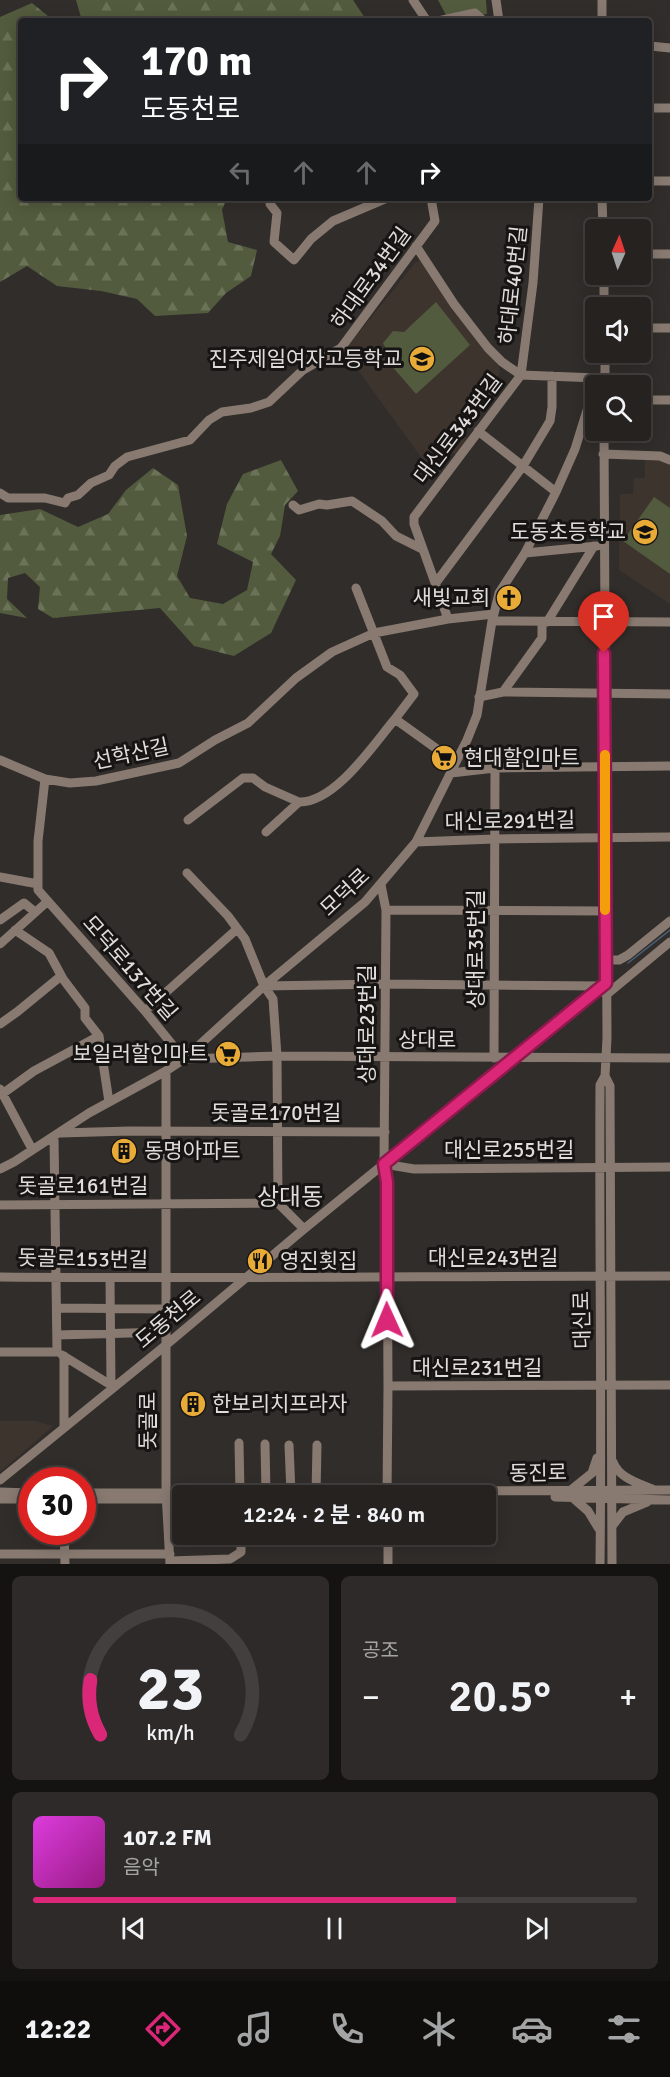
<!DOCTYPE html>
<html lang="ko">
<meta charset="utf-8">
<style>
:root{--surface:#252220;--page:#2d2a29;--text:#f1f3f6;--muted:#a3a4a5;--line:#423f3e;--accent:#db2777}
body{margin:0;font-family:Signika,"Noto Sans KR",sans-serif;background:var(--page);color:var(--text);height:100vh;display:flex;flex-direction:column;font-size:22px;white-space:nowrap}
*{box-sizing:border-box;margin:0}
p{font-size:20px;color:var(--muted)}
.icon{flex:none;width:33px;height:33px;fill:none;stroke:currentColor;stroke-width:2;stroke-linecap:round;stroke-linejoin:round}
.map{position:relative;height:1564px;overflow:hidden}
.side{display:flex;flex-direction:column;gap:12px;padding:12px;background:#141312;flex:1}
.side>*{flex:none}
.guide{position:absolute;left:18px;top:18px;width:634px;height:183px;border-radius:6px;box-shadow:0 3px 15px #0003,0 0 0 2px var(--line);background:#202124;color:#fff;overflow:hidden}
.needle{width:39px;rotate:3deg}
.buttons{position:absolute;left:585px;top:219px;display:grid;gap:12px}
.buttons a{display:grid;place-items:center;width:66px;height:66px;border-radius:6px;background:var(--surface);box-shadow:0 3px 15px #0003,0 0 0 2px var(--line);font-size:30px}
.speed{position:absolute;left:18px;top:1467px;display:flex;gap:12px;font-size:30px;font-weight:700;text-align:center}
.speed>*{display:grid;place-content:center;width:78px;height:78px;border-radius:50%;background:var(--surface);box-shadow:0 3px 15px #0003,0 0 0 2px var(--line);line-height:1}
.speed .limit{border:9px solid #d22;background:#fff;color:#111}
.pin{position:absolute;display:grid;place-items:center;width:51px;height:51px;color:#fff;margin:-62px -26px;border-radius:50% 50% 50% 0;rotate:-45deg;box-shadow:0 0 6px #0007}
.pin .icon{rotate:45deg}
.me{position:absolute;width:66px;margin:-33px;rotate:359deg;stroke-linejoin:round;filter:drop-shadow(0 0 4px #0008)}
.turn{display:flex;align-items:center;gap:21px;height:126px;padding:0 24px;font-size:27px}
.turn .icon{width:78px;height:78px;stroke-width:2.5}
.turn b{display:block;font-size:42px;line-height:51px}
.lanes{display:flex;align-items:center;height:57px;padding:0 24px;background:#0003;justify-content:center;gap:30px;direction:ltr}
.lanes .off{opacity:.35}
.big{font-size:45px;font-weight:600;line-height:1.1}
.side .card{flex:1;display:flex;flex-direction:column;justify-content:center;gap:9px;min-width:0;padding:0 21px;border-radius:9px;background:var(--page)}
.side .dial{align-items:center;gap:0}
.dial svg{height:156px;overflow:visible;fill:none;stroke:var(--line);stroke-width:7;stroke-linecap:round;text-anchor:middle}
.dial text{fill:var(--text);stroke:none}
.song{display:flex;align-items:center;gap:18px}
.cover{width:72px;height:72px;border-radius:9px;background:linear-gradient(135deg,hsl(300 70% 55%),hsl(310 70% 35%))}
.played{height:6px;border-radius:3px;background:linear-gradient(90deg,var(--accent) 70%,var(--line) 70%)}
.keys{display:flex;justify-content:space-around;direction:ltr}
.heat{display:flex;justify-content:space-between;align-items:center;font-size:33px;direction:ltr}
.side .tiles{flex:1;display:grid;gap:12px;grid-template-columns:1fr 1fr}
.card:last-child{grid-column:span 2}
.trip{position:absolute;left:172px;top:1485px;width:324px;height:60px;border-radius:6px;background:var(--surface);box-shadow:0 3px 15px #0003,0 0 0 2px var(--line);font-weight:600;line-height:60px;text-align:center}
.dock{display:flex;height:96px;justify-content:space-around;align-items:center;background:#0f0e0d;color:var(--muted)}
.dock .icon{width:42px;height:42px}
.dock .active{color:var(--accent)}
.dock b{font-size:27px;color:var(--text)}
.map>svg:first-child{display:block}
.built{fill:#3e342e}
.green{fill:#525b3d}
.forest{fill:url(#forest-firs)}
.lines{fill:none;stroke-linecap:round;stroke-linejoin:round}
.stream{stroke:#4a6179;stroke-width:1.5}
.minor{stroke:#887a71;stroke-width:9}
.route-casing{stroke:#8e194d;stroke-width:15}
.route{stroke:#db2777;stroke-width:10}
.slow{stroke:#f59e0b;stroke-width:10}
.labels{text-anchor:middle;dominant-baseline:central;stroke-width:6;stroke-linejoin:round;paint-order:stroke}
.street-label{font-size:21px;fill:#dfdcda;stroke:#171514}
.poi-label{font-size:21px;fill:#dfdcda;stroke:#171514;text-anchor:end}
.quarter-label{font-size:24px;fill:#dfdcda;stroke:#171514}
</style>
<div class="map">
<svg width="670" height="1564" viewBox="0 0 670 1564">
<defs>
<pattern id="forest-firs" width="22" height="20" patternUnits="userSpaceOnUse" patternTransform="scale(1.5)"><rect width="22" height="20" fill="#525b3d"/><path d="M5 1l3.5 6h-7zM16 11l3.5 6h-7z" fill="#6a7258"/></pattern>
</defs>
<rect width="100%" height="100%" fill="#312d2a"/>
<path class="built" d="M420,260L499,367L500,371L490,399L461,432L469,440L459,458L447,448L429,468L344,351L415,263Z
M645,460H660L670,463V604L619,570L620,494H633L634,478H645Z
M0,1421H35L53,1426L0,1472Z"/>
<path class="green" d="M438,0H486L487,14L447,17Z
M436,302L470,345L416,394L390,364V357L383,343L393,331L404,332Z
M654,497L670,508V574L623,541Z"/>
<path class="forest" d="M76,0H353L367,21H82Z
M32,3L54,21H21V198H227L222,210L228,242L257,250L251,276L226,293L208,313L155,316L137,299L101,291L57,286L27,266L0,282V17Z
M281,460L298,491L285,505L280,536L271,554L296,580L271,633L234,656L194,646L160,608L53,618L38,609L40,587L25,573L8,578L7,599L27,618L0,613V515L40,509L78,527L108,514L126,490L153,468L178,485L187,536L177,576L190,598L223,604L247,590L253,562L217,544L227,504L243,474Z"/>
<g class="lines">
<path class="stream" d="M628,963L670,930"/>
<path class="minor" d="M413,0L427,21
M496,0L499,21
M602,0V21
M438,21L475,13L484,21
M650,46L670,48
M650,108H670
M650,181H670
M602,198L603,230
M270,204L277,213L274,242L294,260L311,239L333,221L387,198
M416,246L454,304L488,348L502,362L521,375
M640,254H670
M604,308V274
M640,328H670
M605,352V386
M521,375L597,378L605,376
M640,400H670
M478,431L556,492
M603,454L660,456L670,460
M0,493L8,498H45L65,503L68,498L78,495L91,483L109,475L115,466L127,457L190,440L209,420L222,412L251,408L269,402L303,370L341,348L435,221L431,198
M293,505L299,510L319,504L327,505L352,501L382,521L396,536L422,549
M525,553L597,546
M435,584L523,466L550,421L552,407V376
M356,588L387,667L400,675L414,694L395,719L455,762
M494,614L448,619L374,633L332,652L296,678L248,723L215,740L179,763L96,781L70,783L45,779L38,841V890L145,1011L184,1059L277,1056L670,1058
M493,618L499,593L525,553L556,492L575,449L597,378
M448,619L414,524V517L521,375L533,283L539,198
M547,622L594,546
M503,692L542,638V622
M479,697L503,692L670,694
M0,760L45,779
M451,773L495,768L670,766
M188,820L243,778H253L265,787L299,802
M266,832L299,802C335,803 373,745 395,719
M416,842L494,839L670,837
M187,873L228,916L245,939L264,986L273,999L277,1056L278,1203L304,1229
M0,877L38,884
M381,885L386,910L384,1164L387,1182L388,1386L387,1496
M386,910L605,911
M0,920L24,903L35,912
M15,930L49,953L63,979L85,1008V1018L99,1036L109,1102
M0,944L48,901
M606,960H619L628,955L670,921
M264,986L385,984L603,986
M606,995L670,942
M145,1011L237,929
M0,1024L17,1012L61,976
M494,1058L495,768
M166,1071V1492L170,1564
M605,1076L610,1086L612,1564
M0,1089L32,1149
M2,1094L34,1071L99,1036
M61,1133L129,1131L385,1132
M54,1136L57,1352
M384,1164L414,1169L670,1167
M0,1169L14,1162L89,1113L166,1071L184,1059L264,986L365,902L416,842L467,740L477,715L492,621L670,622
M0,1205L278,1203
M0,1277C223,1279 447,1276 670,1276
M110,1278L111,1385
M58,1308L166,1309
M57,1335L166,1332
M0,1352H57
M62,1355L114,1387
M388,1386L670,1385
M64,1427V1356
M239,1443L240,1492
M265,1444L266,1493
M289,1445L291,1493
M613,1462C619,1478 638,1483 652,1489
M0,1480L166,1345L304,1229L606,983
M571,1490L592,1473L597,1458
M0,1492L32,1493
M82,1493L670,1490
M316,1493L317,1445
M555,1497L670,1500
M572,1497L588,1511L599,1529
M0,1499H32
M94,1499H183
M613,1525L623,1512L647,1502
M64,1532L65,1564
M388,1534V1564
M0,1554H170
M170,1561L230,1559L241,1552V1534
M600,1564C602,1404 599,1245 600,1085L605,1076L607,1038L604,430"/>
</g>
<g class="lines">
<g class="route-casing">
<path id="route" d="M387,1320V1182L384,1164L606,983L604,653"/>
</g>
<use href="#route" class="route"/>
<path class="slow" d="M605,755V910"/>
</g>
<defs>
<g id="school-disc" transform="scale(1.35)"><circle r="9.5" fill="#e8ab37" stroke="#171514"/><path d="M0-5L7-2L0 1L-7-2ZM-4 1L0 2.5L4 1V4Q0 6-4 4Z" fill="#111"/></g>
<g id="church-disc" transform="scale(1.35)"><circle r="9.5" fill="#e8ab37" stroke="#171514"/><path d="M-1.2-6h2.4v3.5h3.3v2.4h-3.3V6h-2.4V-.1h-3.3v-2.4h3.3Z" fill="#111"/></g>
<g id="supermarket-disc" transform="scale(1.35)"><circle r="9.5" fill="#e8ab37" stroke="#171514"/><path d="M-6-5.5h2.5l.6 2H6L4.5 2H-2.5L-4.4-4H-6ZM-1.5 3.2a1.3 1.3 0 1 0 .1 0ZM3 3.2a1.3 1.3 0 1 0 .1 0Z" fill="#111"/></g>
<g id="building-disc" transform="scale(1.35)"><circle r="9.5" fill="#e8ab37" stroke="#171514"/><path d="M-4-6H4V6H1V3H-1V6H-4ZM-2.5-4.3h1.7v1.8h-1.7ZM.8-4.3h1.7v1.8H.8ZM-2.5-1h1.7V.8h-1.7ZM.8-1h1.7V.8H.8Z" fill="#111"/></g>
<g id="restaurant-disc" transform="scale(1.35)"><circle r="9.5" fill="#e8ab37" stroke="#171514"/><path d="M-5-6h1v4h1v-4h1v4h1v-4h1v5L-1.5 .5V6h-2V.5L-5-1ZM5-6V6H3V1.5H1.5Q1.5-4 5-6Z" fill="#111"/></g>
</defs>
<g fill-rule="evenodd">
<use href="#school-disc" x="422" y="359"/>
<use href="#school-disc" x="645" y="532"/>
<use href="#church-disc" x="509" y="598"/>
<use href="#supermarket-disc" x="444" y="758"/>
<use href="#supermarket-disc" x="228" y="1054"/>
<use href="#building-disc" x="124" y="1151"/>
<use href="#restaurant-disc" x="260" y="1261"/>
<use href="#building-disc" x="193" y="1404"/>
</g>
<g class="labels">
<g class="street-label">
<text transform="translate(371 278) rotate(-54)">하대로34번길</text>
<text transform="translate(513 285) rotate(-84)">하대로40번길</text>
<text transform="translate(458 429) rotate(-53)">대신로343번길</text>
<text transform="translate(131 754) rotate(-12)">선학산길</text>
<text transform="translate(510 821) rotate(-1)">대신로291번길</text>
<text transform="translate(345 892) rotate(-43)">모덕로</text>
<text transform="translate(476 949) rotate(-90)">상대로35번길</text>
<text transform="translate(130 968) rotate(49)">모덕로137번길</text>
<text transform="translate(367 1024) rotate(-90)">상대로23번길</text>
<text x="427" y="1040">상대로</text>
<text x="276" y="1113">돗골로170번길</text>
<text x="509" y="1150">대신로255번길</text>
<text x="83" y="1186">돗골로161번길</text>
<text x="493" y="1258">대신로243번길</text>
<text transform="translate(83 1259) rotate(1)">돗골로153번길</text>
<text transform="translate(168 1319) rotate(-40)">도동천로</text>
<text transform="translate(582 1320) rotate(-91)">대신로</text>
<text x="477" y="1368">대신로231번길</text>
<text transform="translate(148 1421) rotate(-90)">돗골로</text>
<text transform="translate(538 1473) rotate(-1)">동진로</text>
</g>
<g class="poi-label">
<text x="402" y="359">진주제일여자고등학교</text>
<text x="626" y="532">도동초등학교</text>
<text x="490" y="598">새빛교회</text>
<text x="464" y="758" text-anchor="start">현대할인마트</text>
<text x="208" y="1054">보일러할인마트</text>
<text x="144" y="1151" text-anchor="start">동명아파트</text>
<text x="280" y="1261" text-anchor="start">영진횟집</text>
<text x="212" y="1404" text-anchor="start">한보리치프라자</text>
</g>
<g class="quarter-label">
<text x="290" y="1197">상대동</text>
</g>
</g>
</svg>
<div class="buttons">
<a><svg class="needle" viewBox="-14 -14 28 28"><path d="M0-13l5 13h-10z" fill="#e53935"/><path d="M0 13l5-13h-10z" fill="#a3a4a5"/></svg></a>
<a><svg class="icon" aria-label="sound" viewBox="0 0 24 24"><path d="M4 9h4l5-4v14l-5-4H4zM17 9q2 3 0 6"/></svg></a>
<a><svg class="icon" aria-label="search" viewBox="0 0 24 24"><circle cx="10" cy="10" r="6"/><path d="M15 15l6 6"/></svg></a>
</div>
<div class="speed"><div class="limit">30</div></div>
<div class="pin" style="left:604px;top:653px;background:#d93025"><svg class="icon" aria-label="arrive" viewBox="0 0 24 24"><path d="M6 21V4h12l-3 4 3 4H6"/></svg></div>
<svg class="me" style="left:387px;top:1320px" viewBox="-20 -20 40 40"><path d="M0-17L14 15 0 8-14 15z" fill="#db2777" stroke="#fff" stroke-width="4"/></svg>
<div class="trip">12:24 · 2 분 · 840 m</div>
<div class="guide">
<div class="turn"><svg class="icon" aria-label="right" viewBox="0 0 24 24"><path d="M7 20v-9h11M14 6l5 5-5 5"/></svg><div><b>170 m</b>도동천로</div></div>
<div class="lanes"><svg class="icon off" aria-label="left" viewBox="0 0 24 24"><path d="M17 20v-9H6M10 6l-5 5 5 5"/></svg><svg class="icon off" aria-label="ahead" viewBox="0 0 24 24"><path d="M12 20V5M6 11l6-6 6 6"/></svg><svg class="icon off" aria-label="ahead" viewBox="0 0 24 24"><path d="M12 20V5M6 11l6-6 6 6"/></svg><svg class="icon" aria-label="right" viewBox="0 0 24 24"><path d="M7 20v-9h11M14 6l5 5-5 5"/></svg></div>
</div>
</div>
<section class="side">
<div class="tiles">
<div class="card dial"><svg viewBox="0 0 100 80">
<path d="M14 69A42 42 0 1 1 86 69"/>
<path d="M14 69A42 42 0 0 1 9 41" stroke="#db2777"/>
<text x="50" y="56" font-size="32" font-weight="700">23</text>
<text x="50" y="72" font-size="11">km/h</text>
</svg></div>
<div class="card"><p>공조</p>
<div class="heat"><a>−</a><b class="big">20.5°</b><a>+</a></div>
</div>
<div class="card">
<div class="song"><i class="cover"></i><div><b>107.2 FM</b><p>음악</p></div></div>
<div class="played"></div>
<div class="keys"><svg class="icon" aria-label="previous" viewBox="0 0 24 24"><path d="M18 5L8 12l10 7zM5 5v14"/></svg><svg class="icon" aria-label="pause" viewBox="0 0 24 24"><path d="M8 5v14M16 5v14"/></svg><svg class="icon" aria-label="next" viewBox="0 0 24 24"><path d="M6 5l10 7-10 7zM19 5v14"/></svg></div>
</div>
</div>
</section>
<nav class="dock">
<b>12:22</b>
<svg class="icon active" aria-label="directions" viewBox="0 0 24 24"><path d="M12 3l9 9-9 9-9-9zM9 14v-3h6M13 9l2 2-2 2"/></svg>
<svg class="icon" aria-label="music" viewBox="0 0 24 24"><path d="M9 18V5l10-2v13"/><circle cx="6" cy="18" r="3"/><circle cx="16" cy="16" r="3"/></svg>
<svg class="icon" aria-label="phone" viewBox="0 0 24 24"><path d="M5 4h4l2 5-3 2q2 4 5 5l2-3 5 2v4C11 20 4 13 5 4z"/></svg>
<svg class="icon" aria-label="climate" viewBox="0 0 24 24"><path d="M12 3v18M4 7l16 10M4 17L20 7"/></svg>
<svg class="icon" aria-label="car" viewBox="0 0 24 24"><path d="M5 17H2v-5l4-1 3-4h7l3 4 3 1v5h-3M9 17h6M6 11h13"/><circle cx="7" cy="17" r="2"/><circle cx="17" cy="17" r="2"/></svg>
<svg class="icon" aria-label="filters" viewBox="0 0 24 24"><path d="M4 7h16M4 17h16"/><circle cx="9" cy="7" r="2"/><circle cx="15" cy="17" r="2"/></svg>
</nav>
